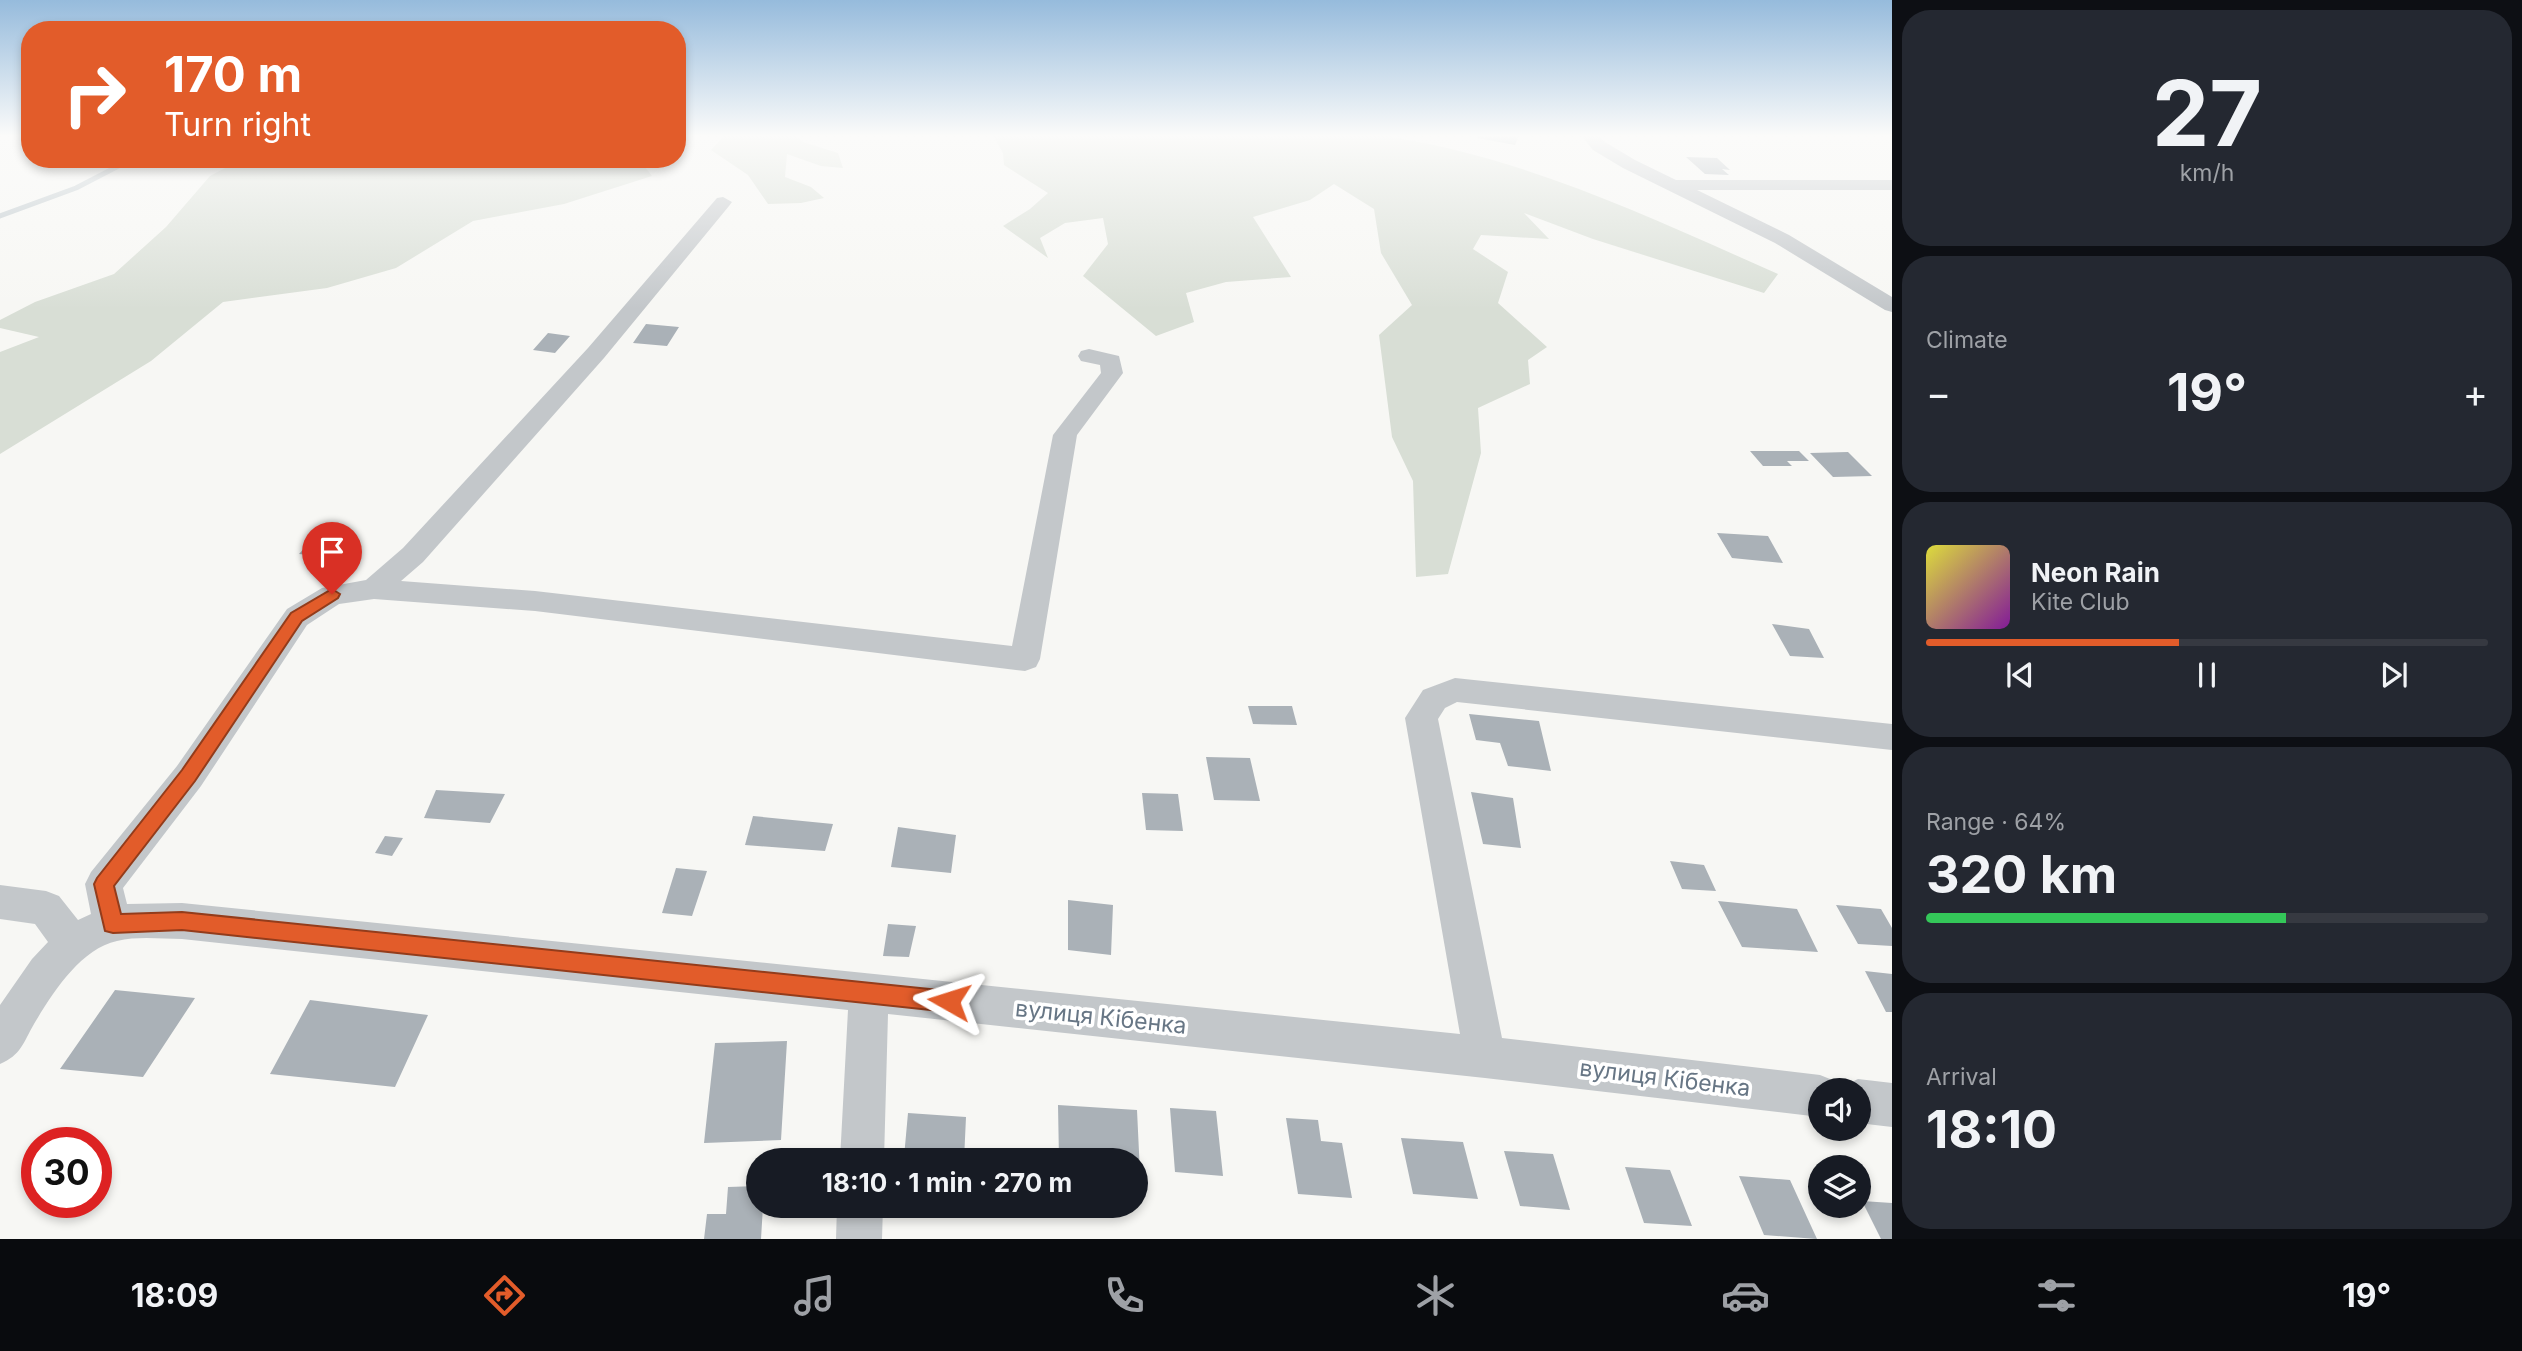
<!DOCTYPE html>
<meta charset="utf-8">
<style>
:root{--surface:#171b24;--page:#242831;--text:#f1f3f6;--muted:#9ea1a6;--line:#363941;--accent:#e25c2a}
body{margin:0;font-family:Inter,sans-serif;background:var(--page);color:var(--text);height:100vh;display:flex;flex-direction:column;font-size:26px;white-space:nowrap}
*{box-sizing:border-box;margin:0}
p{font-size:23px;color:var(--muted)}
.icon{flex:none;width:38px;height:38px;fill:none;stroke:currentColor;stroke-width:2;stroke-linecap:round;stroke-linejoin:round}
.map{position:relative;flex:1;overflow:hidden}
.side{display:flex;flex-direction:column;gap:10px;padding:10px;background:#0d0f14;width:630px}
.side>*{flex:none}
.hud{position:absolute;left:21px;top:21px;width:665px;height:147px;border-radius:28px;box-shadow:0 4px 10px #0003;background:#e25c2a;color:#fff;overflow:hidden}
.controls{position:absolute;left:1808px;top:1078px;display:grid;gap:14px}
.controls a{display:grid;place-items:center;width:63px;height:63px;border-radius:50%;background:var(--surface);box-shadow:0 4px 10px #0003;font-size:35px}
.speed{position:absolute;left:21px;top:1127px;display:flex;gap:14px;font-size:35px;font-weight:700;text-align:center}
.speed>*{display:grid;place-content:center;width:91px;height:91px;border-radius:50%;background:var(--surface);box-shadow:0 4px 10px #0003;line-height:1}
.speed .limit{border:10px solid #d22;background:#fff;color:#111}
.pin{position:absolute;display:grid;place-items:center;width:60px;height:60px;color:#fff;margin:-72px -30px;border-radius:50% 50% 50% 0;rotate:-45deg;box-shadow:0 0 7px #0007}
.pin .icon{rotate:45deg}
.me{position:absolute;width:77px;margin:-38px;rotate:276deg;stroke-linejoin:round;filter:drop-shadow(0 0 5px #0008)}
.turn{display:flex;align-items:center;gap:24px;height:147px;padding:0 28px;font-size:32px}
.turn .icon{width:91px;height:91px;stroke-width:2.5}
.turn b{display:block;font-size:49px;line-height:60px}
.big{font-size:52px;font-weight:700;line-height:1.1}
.side .widget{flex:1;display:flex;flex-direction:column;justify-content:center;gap:10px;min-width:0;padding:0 24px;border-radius:28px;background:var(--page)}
.side .dial{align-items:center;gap:0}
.dial b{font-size:91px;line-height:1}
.song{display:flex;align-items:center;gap:21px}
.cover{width:84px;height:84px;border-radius:10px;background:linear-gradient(135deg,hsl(60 70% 55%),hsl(290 70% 35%))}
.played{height:7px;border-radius:4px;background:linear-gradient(90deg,var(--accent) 45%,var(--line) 45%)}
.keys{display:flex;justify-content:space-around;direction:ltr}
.heat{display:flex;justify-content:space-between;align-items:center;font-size:38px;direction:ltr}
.charge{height:10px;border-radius:5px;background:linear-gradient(90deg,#34c759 64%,var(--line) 0)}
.trip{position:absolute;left:746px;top:1148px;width:402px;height:70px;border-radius:35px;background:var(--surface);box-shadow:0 4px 10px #0003;font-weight:700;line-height:70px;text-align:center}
.menu{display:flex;height:112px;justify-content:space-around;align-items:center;background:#090b0e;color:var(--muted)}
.menu .icon{width:49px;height:49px}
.menu .active{color:var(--accent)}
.menu b{font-size:32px;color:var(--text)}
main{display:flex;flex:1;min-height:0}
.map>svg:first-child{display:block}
.green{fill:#d8ded5}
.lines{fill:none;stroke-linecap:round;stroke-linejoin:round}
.stream{stroke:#bbc5ca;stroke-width:5}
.building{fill:#aab1b7}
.street{fill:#c3c7ca;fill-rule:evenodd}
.route{fill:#e25c2a;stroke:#933c1b;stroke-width:2}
.labels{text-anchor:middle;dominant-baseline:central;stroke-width:7;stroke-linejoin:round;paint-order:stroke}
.near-street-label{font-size:23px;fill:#677685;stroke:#fff}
</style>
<main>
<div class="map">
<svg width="1892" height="1239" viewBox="0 0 1892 1239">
<rect width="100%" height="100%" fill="#f7f7f4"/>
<path class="green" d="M725,135H795L803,142L838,153L843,168L821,166L787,154L785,177L811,187L824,198L801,203L768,204L748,175L711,150Z
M993,135H1377C1518,154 1649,217 1778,274L1764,293L1593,239L1524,213L1549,239L1481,235L1473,249L1508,272L1498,303L1547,347L1528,360L1530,384L1478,408L1481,453L1448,574L1416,577L1413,481L1392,437L1379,335L1412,305L1381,253L1374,209L1334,184L1310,200L1253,217L1291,277L1226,282L1186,293L1194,322L1156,336L1083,276L1108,244L1103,218L1065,223L1040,238L1048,258L1003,226L1030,209L1048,193L1004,165L1003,153Z
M242,159H639L652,176L564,204L473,221L396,268L327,288L223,302L151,361L0,454V352L39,337L0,328V320L35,302L114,274L166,227L210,176Z"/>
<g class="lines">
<path class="stream" d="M0,216L76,188L132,159"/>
</g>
<path class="building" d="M1479,135H1519L1515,145L1477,138Z
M1686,157L1717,158L1730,170L1722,169L1729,175L1705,174Z
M646,324L679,327L667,346L633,343Z
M548,333L570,336L555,353L533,350Z
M1750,451H1799L1809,461H1787L1792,466H1763Z
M1848,452L1872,476L1833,477L1810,453Z
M1717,533L1768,536L1783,563L1732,558Z
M317,534L354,539L337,558L299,554Z
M1772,624L1809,629L1824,658L1790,656Z
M1248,706H1292L1297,725L1253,724Z
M1469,714L1539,721L1551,771L1508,766L1500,743L1476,740Z
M1206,757L1250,758L1260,801L1214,800Z
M436,790L505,794L490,823L424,818Z
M1471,792L1513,798L1521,848L1483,844Z
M1142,793L1178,794L1183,831L1146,830Z
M753,816L833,824L825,851L745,845Z
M898,827L956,835L951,873L891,867Z
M385,836L403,838L392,856L375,853Z
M1670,861L1704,865L1716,891L1682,889Z
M676,868L707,871L692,916L662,913Z
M1068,900L1113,905L1111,955L1068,950Z
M1718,901L1797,909L1818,952L1742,947Z
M1836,905L1881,909L1892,928V946L1858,944Z
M888,924L916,926L909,957L883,956Z
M1865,971L1892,974V1012H1886Z
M115,990L195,998L143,1077L60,1069Z
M310,1000L428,1015L395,1087L270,1074Z
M787,1041L781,1140L704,1143L715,1043Z
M1058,1105L1137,1110L1140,1173H1136V1160H1059Z
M1170,1108L1216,1111L1223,1176L1175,1172Z
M908,1113L966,1117L964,1160L904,1157Z
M1286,1118L1318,1120L1321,1141L1342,1143L1352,1198L1298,1194Z
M1401,1138L1463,1142L1478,1199L1413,1194Z
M1504,1151L1553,1154L1570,1210L1520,1206Z
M1625,1167L1670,1170L1692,1226L1644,1223Z
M1739,1176L1790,1180L1817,1239L1764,1235Z
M758,1186V1206H763L761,1239H704L707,1214H726L728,1187Z
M1862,1201L1892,1203V1239H1881Z"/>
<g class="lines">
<path class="street" d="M1581,135H1598L1605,142L1635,160L1676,180H1892V190H1697L1789,235L1892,297V312L1885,310L1775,243L1623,168L1593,150Z
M723,197L732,202L729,206L604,358L423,562L401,581L535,591L1012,646L1053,435L1101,373L1100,365L1081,361L1078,356L1081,351L1089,349L1119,356L1123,373L1077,435L1040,659L1036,667L1025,671L535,611L374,599L339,604L307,625L201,786L123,888L127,904L182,903L1460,1034L1405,718L1423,690L1455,678L1892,724V750L1457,702L1445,708L1438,719L1502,1038L1820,1075L1835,1081L1839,1090H1820V1117L1485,1078L888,1014L884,1160H840L848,1010L182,939C161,939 138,936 117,941C80,949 52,994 34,1024C23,1043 21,1055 0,1064V1005L32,959L48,942L35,924L0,919V885L46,891L59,896L78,920L91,914L85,884L91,872L177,766L287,609L322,588L366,580L403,548L588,348L717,198Z
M1858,1079L1892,1083V1127L1858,1123V1090H1841L1843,1086Z
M837,1206H883L882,1239H836Z"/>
</g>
<linearGradient id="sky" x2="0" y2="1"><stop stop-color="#96bbdc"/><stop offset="0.44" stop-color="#fbfbfa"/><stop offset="1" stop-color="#fbfbfa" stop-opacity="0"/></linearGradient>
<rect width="1892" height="309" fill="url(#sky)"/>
<path class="route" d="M332,589L340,594L338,598L302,621L195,781L114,886L121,914L182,912L949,991L957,994L960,1001L957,1009L949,1012L182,930L113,933L105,931L94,884L97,878L182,770L291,613Z"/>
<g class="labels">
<g class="near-street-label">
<text transform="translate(1101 1017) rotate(6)">вулиця Кібенка</text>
<text transform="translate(1665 1078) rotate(7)">вулиця Кібенка</text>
</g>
</g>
</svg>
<div class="controls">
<a><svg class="icon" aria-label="sound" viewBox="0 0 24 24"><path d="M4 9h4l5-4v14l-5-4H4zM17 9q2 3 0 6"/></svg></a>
<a><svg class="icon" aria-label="layers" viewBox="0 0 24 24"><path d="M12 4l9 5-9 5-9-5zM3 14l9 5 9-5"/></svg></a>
</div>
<div class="speed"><div class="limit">30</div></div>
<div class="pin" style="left:332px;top:594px;background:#d93025"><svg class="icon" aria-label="arrive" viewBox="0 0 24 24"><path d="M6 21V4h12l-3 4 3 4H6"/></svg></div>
<svg class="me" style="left:949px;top:1001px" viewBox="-20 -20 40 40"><path d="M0-17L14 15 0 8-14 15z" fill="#e25c2a" stroke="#fff" stroke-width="4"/></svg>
<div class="trip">18:10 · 1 min · 270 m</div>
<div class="hud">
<div class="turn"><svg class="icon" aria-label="right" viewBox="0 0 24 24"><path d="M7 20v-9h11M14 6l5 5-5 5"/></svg><div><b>170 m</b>Turn right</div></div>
</div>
</div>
<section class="side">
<div class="widget dial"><b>27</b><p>km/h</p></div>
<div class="widget"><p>Climate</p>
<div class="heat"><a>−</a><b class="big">19°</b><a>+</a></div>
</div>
<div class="widget">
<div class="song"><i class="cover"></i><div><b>Neon Rain</b><p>Kite Club</p></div></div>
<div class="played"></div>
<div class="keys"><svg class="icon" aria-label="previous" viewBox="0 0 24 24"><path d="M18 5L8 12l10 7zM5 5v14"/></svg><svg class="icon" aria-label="pause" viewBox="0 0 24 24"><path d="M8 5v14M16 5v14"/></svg><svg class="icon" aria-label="next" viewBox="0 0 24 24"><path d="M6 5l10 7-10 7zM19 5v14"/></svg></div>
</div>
<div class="widget"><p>Range · 64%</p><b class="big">320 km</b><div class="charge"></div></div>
<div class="widget"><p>Arrival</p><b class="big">18:10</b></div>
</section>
</main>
<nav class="menu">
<b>18:09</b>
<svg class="icon active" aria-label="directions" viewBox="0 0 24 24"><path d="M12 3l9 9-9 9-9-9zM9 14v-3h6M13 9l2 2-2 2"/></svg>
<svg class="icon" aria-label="music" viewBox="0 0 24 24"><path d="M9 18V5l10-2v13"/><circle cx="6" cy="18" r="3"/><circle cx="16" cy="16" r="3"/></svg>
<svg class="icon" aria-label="phone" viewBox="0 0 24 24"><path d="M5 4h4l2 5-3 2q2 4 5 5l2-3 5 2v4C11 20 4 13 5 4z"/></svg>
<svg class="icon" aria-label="climate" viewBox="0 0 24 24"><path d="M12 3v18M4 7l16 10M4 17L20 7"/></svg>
<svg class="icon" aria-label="car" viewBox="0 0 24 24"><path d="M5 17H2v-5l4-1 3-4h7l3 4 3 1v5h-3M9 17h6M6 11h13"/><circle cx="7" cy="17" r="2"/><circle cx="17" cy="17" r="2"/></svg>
<svg class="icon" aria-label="filters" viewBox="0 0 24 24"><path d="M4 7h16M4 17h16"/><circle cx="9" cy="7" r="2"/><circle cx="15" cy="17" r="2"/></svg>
<b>19°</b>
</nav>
